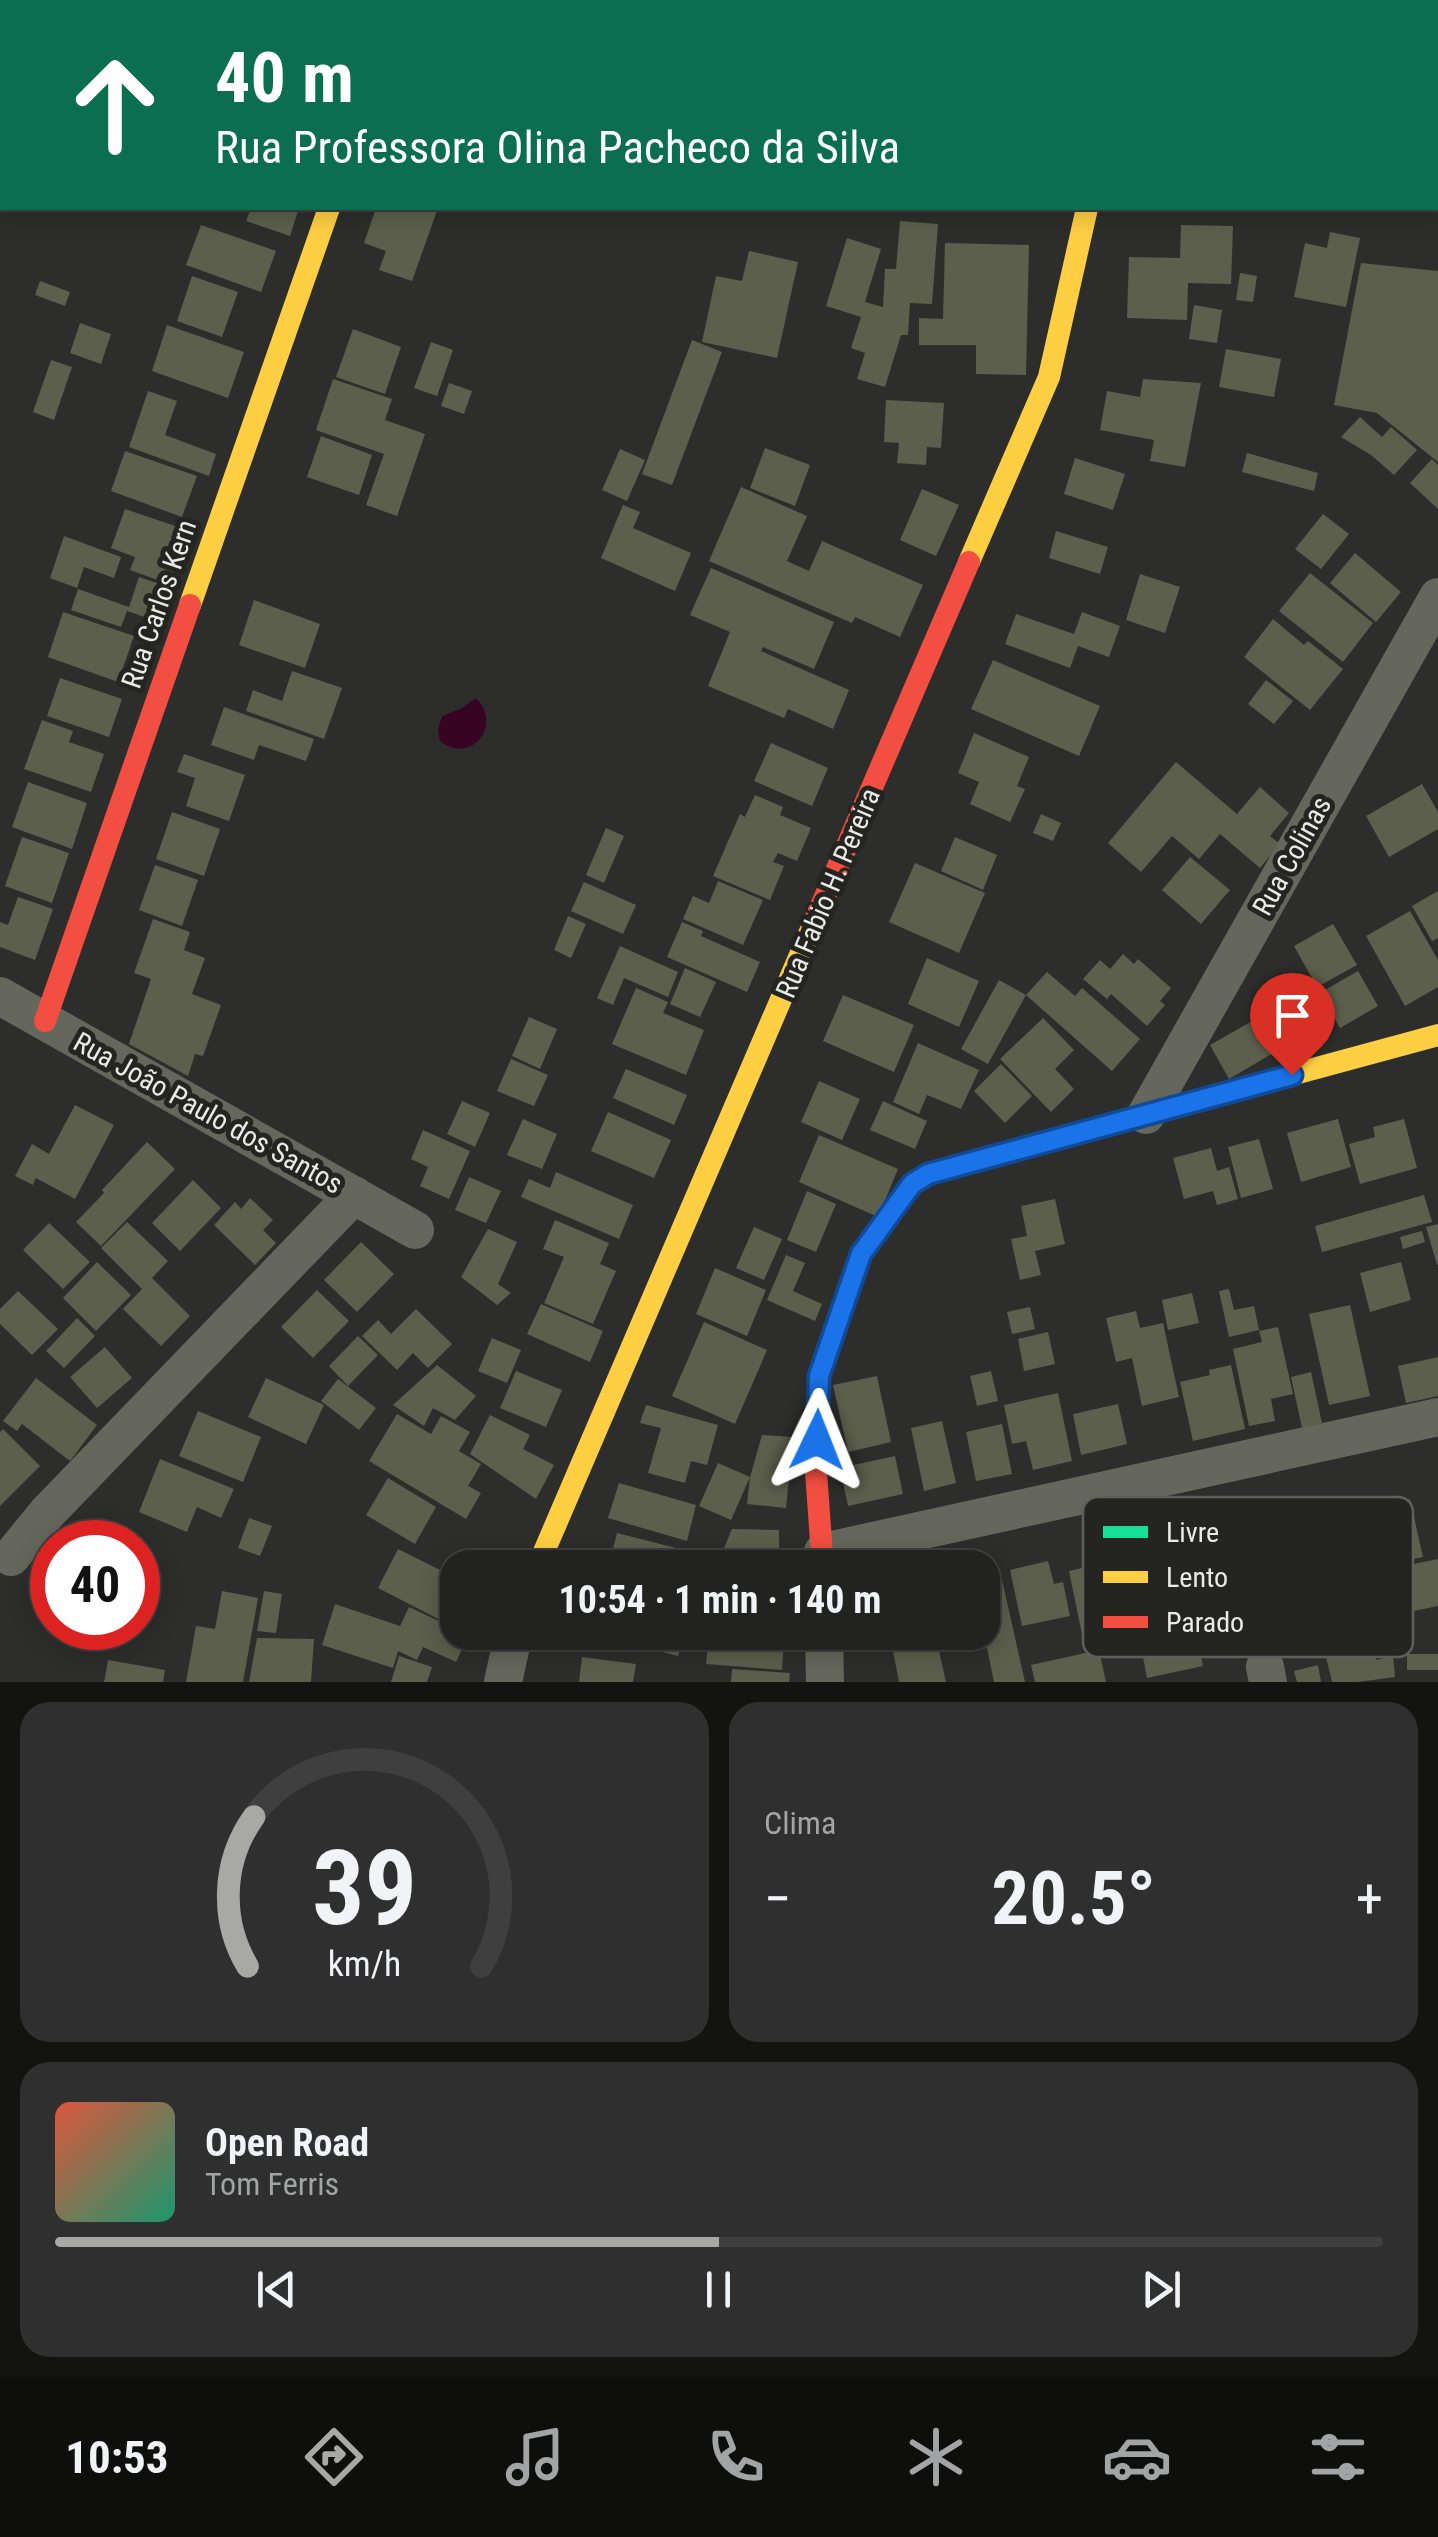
<!DOCTYPE html>
<html lang="pt">
<meta charset="utf-8">
<style>
:root{--surface:#222221;--page:#2e2f2e;--text:#f1f3f6;--muted:#a2a4a5;--line:#3f3f3f;--accent:#a8a9a6}
body{margin:0;font-family:"Roboto Condensed",sans-serif;background:var(--page);color:var(--text);height:100vh;display:flex;flex-direction:column;font-size:38px;white-space:nowrap}
*{box-sizing:border-box;margin:0}
p{font-size:32px;color:var(--muted)}
.icon{flex:none;width:55px;height:55px;fill:none;stroke:currentColor;stroke-width:2;stroke-linecap:round;stroke-linejoin:round}
.map{position:relative;height:1682px;overflow:hidden}
.panel{display:flex;flex-direction:column;gap:20px;padding:20px;background:#131312;flex:1}
.panel>*{flex:none}
.top-card{position:absolute;left:0px;top:0px;width:1440px;height:210px;box-shadow:0 5px 25px #0003,0 0 0 2px var(--line);background:#0b6e4f;color:#fff;overflow:hidden}
.speed{position:absolute;left:30px;top:1520px;display:flex;gap:20px;font-size:50px;font-weight:700;text-align:center}
.speed>*{display:grid;place-content:center;width:130px;height:130px;border-radius:50%;background:var(--surface);box-shadow:0 5px 25px #0003,0 0 0 2px var(--line);line-height:1}
.speed .limit{border:15px solid #d22;background:#fff;color:#111}
.pin{position:absolute;display:grid;place-items:center;width:85px;height:85px;color:#fff;margin:-102px -42px;border-radius:50% 50% 50% 0;rotate:-45deg;box-shadow:0 0 10px #0007}
.pin .icon{rotate:45deg}
.me{position:absolute;width:110px;margin:-55px;rotate:2deg;stroke-linejoin:round;filter:drop-shadow(0 0 8px #0008)}
.turn{display:flex;align-items:center;gap:35px;height:210px;padding:0 50px;font-size:45px}
.turn .icon{width:130px;height:130px;stroke-width:2.5}
.turn b{display:block;font-size:70px;line-height:85px}
.big{font-size:75px;font-weight:700;line-height:1.1}
.panel .tile{flex:1;display:flex;flex-direction:column;justify-content:center;gap:15px;min-width:0;padding:0 35px;border-radius:30px;background:var(--page)}
.panel .dial{align-items:center;gap:0}
.dial svg{height:260px;overflow:visible;fill:none;stroke:var(--line);stroke-width:7;stroke-linecap:round;text-anchor:middle}
.dial text{fill:var(--text);stroke:none}
.song{display:flex;align-items:center;gap:30px}
.cover{width:120px;height:120px;border-radius:15px;background:linear-gradient(135deg,hsl(10 70% 55%),hsl(160 70% 35%))}
.played{height:10px;border-radius:5px;background:linear-gradient(90deg,var(--accent) 50%,var(--line) 50%)}
.keys{display:flex;justify-content:space-around;direction:ltr}
.heat{display:flex;justify-content:space-between;align-items:center;font-size:55px;direction:ltr}
.panel .tiles{flex:1;display:grid;gap:20px;grid-template-columns:1fr 1fr}
.tile:last-child{grid-column:span 2}
.trip{position:absolute;left:440px;top:1550px;width:560px;height:100px;border-radius:30px;background:var(--surface);box-shadow:0 5px 25px #0003,0 0 0 2px var(--line);font-weight:700;line-height:100px;text-align:center}
.dock{display:flex;height:160px;justify-content:space-around;align-items:center;background:#0e0e0d;color:var(--muted)}
.dock .icon{width:70px;height:70px}
.dock .selected{color:var(--accent)}
.dock b{font-size:45px;color:var(--text)}
.map>svg:first-child{display:block}
.water{fill:#370424}
.building{fill:#5c5f4c}
.lines{fill:none;stroke-linecap:round;stroke-linejoin:round}
.lane{stroke:#65675c;stroke-width:20}
.street{stroke:#65675c;stroke-width:38}
.fast{stroke:#16e098;stroke-width:22}
.slow{stroke:#ffcf43;stroke-width:22}
.jam{stroke:#f24e42;stroke-width:22}
.route-casing{stroke:#114b97;stroke-width:25}
.route{stroke:#1a73e8;stroke-width:18}
.labels{text-anchor:middle;dominant-baseline:central;stroke-width:10;stroke-linejoin:round;paint-order:stroke}
.street-label{font-size:28px;fill:#eaebe8;stroke:#242521}
.key{fill:#242521;stroke:#5f605d;stroke-width:2.5}
.key-label{font-size:28px;fill:#eaebe8}
</style>
<div class="map">
<svg width="1438" height="1682" viewBox="0 0 1438 1682">
<rect width="100%" height="100%" fill="#2d2e2c"/>
<path class="water" d="M476,698C503,724 472,766 440,741L438,730L442,716L460,709Z"/>
<path class="building" d="M251,208H304L302,213L298,211L290,236L246,221Z
M376,208H438L412,281L379,270L386,251L364,243Z
M900,221L938,224L932,304L910,303L908,335H901L885,387L857,379L865,353L851,348L861,317L826,306L847,238L881,249L865,302L883,307L885,269H896Z
M201,225L276,251L261,292L186,265Z
M1181,225L1233,226L1231,284L1188,283L1187,320L1127,318L1129,257L1180,258Z
M1330,232L1360,238L1346,307L1294,297L1305,243L1327,248Z
M945,243L1029,245L1026,375L976,374V345H919V318L943,319Z
M749,251L798,262L777,358L702,342L716,276L742,281Z
M1361,263L1438,271V462L1377,413L1334,405Z
M1240,273L1257,276L1253,302L1236,300Z
M192,276L238,292L222,337L177,321Z
M40,281L70,292L65,306L35,295Z
M1194,305L1222,310L1217,343L1189,339Z
M80,323L111,334L101,364L70,353Z
M167,325L244,352L228,398L152,371Z
M353,329L401,347L385,394L336,377Z
M692,340L722,352L672,485L642,474Z
M431,342L453,350L437,396L414,388Z
M1226,349L1281,359L1274,397L1219,387Z
M51,360L72,367L54,420L33,412Z
M333,379L392,399L385,420L425,434L397,516L366,505L384,454L316,430Z
M1143,379L1201,383L1185,467L1150,461L1154,440L1100,430L1107,391L1140,397Z
M449,383L472,391L464,414L441,406Z
M148,391L177,401L165,435L216,454L209,476L129,447Z
M886,400L944,403L941,448L927,447L926,465L897,463L899,443L884,442Z
M1360,417L1382,437L1391,427L1417,450L1394,475L1371,455L1341,437Z
M321,436L372,455L359,495L307,477Z
M765,448L810,465L795,506L750,488Z
M620,449L645,460L627,501L602,490Z
M125,451L197,476L182,517L111,491Z
M1247,453L1318,473L1314,491L1242,472Z
M1075,458L1125,474L1113,510L1064,494Z
M1432,459L1438,465V509L1410,483Z
M741,487L807,516L787,561L809,571L822,541L923,585L900,637L855,617L852,623L709,561Z
M922,489L959,505L936,556L900,540Z
M623,505L640,512L633,528L691,553L675,591L601,558Z
M125,509L193,532L174,586L130,570L135,557L111,548Z
M1323,514L1349,534L1321,569L1295,549Z
M1056,531L1108,547L1100,574L1049,558Z
M64,536L121,557L114,578L84,567L77,588L50,578Z
M1355,553L1401,592L1376,622L1330,583Z
M711,568L834,622L814,669L763,647L761,651L849,690L833,729L788,709L784,718L708,686L730,632L690,615Z
M1310,573L1373,623L1343,662L1279,611Z
M1140,574L1180,587L1165,633L1126,620Z
M139,577L171,588L159,622L127,611L121,627L71,610L78,589L129,607Z
M254,600L320,624L305,668L239,645Z
M63,612L134,636L118,682L48,657Z
M1082,612L1120,626L1109,657L1078,646L1070,668L1005,644L1016,614L1074,634Z
M1273,619L1304,645L1308,641L1343,669L1310,710L1244,657Z
M993,660L1100,706L1079,756L971,709Z
M292,671L342,688L324,739L246,711L253,690L282,701Z
M60,678L122,699L109,737L47,716Z
M1266,680L1293,701L1274,724L1248,704Z
M224,707L314,739L306,761L259,745L254,760L211,745Z
M42,720L73,731L69,742L104,754L91,792L24,769Z
M974,733L1029,757L1017,786L1025,789L1010,822L970,804L979,782L958,773Z
M771,743L828,768L812,806L754,781Z
M184,754L245,775L229,821L186,806L195,778L177,772Z
M1176,762L1237,814L1260,787L1289,813L1270,836L1280,844L1260,868L1220,834L1199,859L1172,836L1141,872L1108,843Z
M28,782L87,803L72,849L12,827Z
M1422,784L1438,812V829L1389,857L1366,816Z
M755,795L783,807L780,815L811,828L797,861L778,853L773,862L784,866L770,900L713,876L740,814L745,817Z
M172,812L220,829L204,876L156,859Z
M1041,814L1061,823L1053,841L1033,833Z
M606,828L624,836L604,883L586,875Z
M22,837L69,853L52,903L5,886Z
M955,837L997,855L983,890L941,871Z
M1190,857L1230,890L1201,924L1162,890Z
M915,863L985,893L959,953L889,922Z
M155,865L198,880L182,926L139,910Z
M718,881L763,900L743,945L683,919L693,896L709,903Z
M584,882L636,905L623,934L571,911Z
M1438,891V938L1432,941L1412,906Z
M18,897L53,909L35,960L0,947V922L8,925Z
M1410,911L1438,960V987L1405,1006L1366,936Z
M568,916L586,924L571,958L554,950Z
M153,919L190,932L184,950L205,958L192,994L221,1005L203,1056L195,1054L188,1076L129,1044L151,979L134,973Z
M682,922L703,931L701,936L760,962L747,992L667,957Z
M1333,924L1357,965L1317,987L1294,946Z
M620,946L678,972L668,997L624,978L613,1005L597,998Z
M1123,954L1134,964L1138,959L1171,988L1160,1001L1165,1005L1147,1026L1111,994L1107,999L1083,979L1100,960L1110,969Z
M927,958L979,981L959,1027L908,1004Z
M685,968L716,982L700,1017L670,1004Z
M1358,971L1378,1006L1340,1028L1320,993Z
M1047,972L1075,996L1082,988L1140,1039L1112,1071L1026,995Z
M999,980L1026,995L988,1064L961,1049Z
M636,988L668,1002L663,1013L704,1030L686,1075L612,1044Z
M1302,990L1327,1035L1295,1054L1270,1009Z
M843,995L914,1025L894,1072L823,1041Z
M1263,1015L1282,1048L1229,1079L1210,1045Z
M529,1017L557,1029L540,1069L512,1056Z
M1043,1018L1074,1050L1055,1069L1074,1089L1051,1112L1000,1059Z
M918,1043L979,1070L961,1109L927,1095L919,1114L893,1102Z
M511,1059L548,1075L534,1106L497,1091Z
M1001,1064L1032,1096L1005,1123L974,1091Z
M626,1069L687,1095L674,1125L613,1098Z
M819,1081L860,1099L842,1140L801,1122Z
M462,1101L490,1113L475,1147L447,1134Z
M883,1101L927,1121L915,1149L870,1130Z
M75,1105L114,1125L75,1199L36,1178L33,1185L15,1176L32,1144L49,1154Z
M608,1112L671,1140L654,1178L591,1151Z
M523,1119L557,1134L542,1169L507,1155Z
M1338,1119L1351,1167L1301,1182L1287,1133Z
M1404,1119L1417,1168L1360,1184L1349,1144L1375,1137L1373,1127Z
M423,1130L470,1151L449,1199L420,1186L428,1167L411,1159Z
M819,1135L898,1169L878,1217L799,1182Z
M1259,1139L1273,1189L1241,1198L1228,1147Z
M147,1142L175,1169L101,1246L76,1222L104,1193L102,1190Z
M1211,1148L1217,1171L1229,1167L1238,1199L1217,1205L1213,1191L1184,1199L1173,1158Z
M556,1172L633,1205L619,1239L521,1197L529,1179L550,1188Z
M469,1177L501,1191L486,1223L455,1210Z
M193,1180L221,1208L180,1251L152,1223Z
M807,1191L836,1204L816,1252L787,1240Z
M1424,1195L1432,1222L1322,1252L1315,1226Z
M250,1198L273,1220L263,1230L276,1243L255,1265L214,1225L235,1202L241,1209Z
M1055,1199L1065,1244L1035,1251L1041,1275L1020,1280L1011,1239L1027,1236L1021,1206Z
M555,1220L609,1243L600,1264L616,1271L593,1324L544,1303L564,1257L543,1249Z
M127,1222L168,1261L152,1278L190,1316L161,1346L123,1309L142,1289L101,1248Z
M49,1223L90,1262L63,1289L23,1250Z
M1438,1224V1265H1437L1426,1227Z
M754,1227L782,1239L764,1280L736,1268Z
M488,1229L517,1242L498,1284L511,1293L497,1305L461,1277Z
M1422,1231L1425,1242L1403,1249L1400,1237Z
M361,1242L394,1274L357,1312L324,1280Z
M786,1255L805,1263L793,1291L822,1304L815,1321L767,1300Z
M97,1262L131,1295L96,1331L63,1298Z
M1401,1262L1411,1300L1370,1312L1360,1273Z
M715,1268L766,1290L747,1336L696,1314Z
M1229,1289L1234,1310L1254,1306L1259,1330L1229,1337L1219,1291Z
M317,1290L349,1321L313,1358L281,1327Z
M18,1291L58,1329L32,1355L0,1324V1309Z
M1192,1293L1199,1323L1168,1330L1162,1300Z
M541,1304L603,1331L590,1362L527,1334Z
M1350,1305L1370,1396L1329,1405L1309,1314Z
M1030,1307L1035,1329L1012,1334L1007,1312Z
M416,1309L452,1344L428,1368L413,1353L397,1370L362,1336L378,1320L391,1334Z
M1136,1311L1140,1328L1163,1323L1179,1397L1142,1406L1132,1358L1116,1362L1106,1318Z
M77,1318L95,1336L64,1368L46,1351Z
M704,1322L767,1350L735,1424L672,1396Z
M1278,1327L1293,1394L1271,1399L1275,1421L1249,1426L1233,1349L1262,1342L1259,1331Z
M1048,1332L1055,1364L1024,1371L1018,1339Z
M358,1336L378,1355L348,1386L329,1366Z
M492,1338L521,1350L507,1383L478,1371Z
M105,1347L132,1378L97,1408L70,1377Z
M1438,1357V1396L1406,1403L1398,1366Z
M437,1365L476,1396L455,1420L433,1408L424,1426L393,1405Z
M1231,1365L1245,1429L1193,1441L1180,1382L1210,1375L1209,1370Z
M516,1371L562,1390L546,1427L500,1408Z
M991,1371L998,1401L977,1406L970,1376Z
M1311,1372L1322,1423L1302,1428L1291,1377Z
M877,1376L891,1442L848,1452L833,1385Z
M36,1378L97,1425L70,1461L22,1424L17,1431L3,1421Z
M266,1378L324,1405L306,1444L248,1417Z
M338,1379L376,1408L359,1430L321,1401Z
M1058,1393L1072,1461L1033,1470L1026,1441L1012,1444L1004,1405Z
M1118,1404L1127,1444L1081,1455L1073,1414Z
M646,1405L718,1425L707,1465L691,1461L685,1483L648,1473L661,1428L640,1423Z
M198,1411L261,1437L243,1482L179,1456Z
M397,1414L431,1434L441,1416L470,1432L459,1451L481,1464L468,1486L481,1493L466,1519L369,1461Z
M490,1415L530,1435L523,1449L554,1465L536,1499L470,1454Z
M942,1421L956,1483L924,1491L911,1428Z
M1002,1424L1012,1474L976,1481L966,1432Z
M3,1429L40,1466L0,1506V1432Z
M762,1435L793,1437L786,1508L747,1504L750,1477Z
M895,1456L903,1494L848,1506L840,1468Z
M160,1459L234,1489L221,1518L197,1507L187,1532L139,1512Z
M718,1463L750,1477L731,1520L699,1506Z
M388,1478L436,1507L415,1544L366,1515Z
M619,1483L696,1505L687,1541L608,1518Z
M1410,1499L1423,1557L1370,1568L1357,1510Z
M249,1518L272,1526L260,1556L238,1548Z
M732,1529L779,1530V1567H749V1548H724Z
M617,1533L684,1550L679,1568H608Z
M398,1549L458,1579V1629L378,1588Z
M1438,1559V1606L1404,1613L1394,1568Z
M1048,1561L1054,1584L1063,1582L1070,1616L1022,1626L1010,1570Z
M1108,1562L1112,1584L1121,1582L1132,1634L1084,1644L1069,1571Z
M1000,1571L1025,1682H994L987,1648L970,1652L966,1632H982V1575Z
M222,1591L258,1598L243,1682H186L196,1626L215,1629Z
M264,1591L282,1594L276,1633L257,1631Z
M335,1604L400,1626L409,1607L458,1630V1632H486L482,1641L469,1634L456,1662L423,1647L417,1660L398,1651L393,1668L322,1645Z
M1194,1624L1203,1666L1147,1678L1139,1636Z
M61,1628H110L105,1647L59,1636Z
M1369,1630L1376,1660L1393,1656L1395,1677L1358,1682H1332L1322,1640Z
M661,1632H685L678,1656L655,1650Z
M885,1632H936V1634L888,1645Z
M709,1634L784,1639L782,1670L706,1664Z
M257,1638L314,1639L311,1682H249Z
M937,1642L946,1682H899L893,1651Z
M1099,1650L1106,1682H1035L1031,1665Z
M1407,1654H1438V1670H1407Z
M399,1656L432,1667L427,1682H391Z
M582,1657L636,1664L633,1682H579Z
M108,1660L165,1670L163,1682H104Z
M1318,1665L1321,1682H1297L1294,1671Z
M732,1669L790,1673L789,1682H731Z"/>
<g class="lines">
<path class="lane" d="M78,2L79,0
M632,2V0"/>
<path class="street" d="M0,996L415,1230
M1146,1115L1438,597
M823,1552L1438,1417
M11,1557L47,1513L354,1195
M824,1632L825,1682
M1265,1667L1268,1682
M503,1682L514,1632"/>
<path class="fast" d="M1420,0L1422,2"/>
<path class="slow" d="M969,562L1049,377L1087,208
M190,605L329,208
M1228,1092L1438,1035
M537,1568L812,927"/>
<path class="jam" d="M182,0L188,2
M1373,0L1375,2
M812,927L969,562
M45,1021L190,605
M823,1568L816,1472L819,1375L861,1253L912,1184L928,1174L1228,1092"/>
</g>
<g class="lines">
<g class="route-casing">
<path id="route" d="M817,1440L819,1376L861,1254L912,1184L928,1174L1292,1075"/>
</g>
<use href="#route" class="route"/>
</g>
<g class="labels">
<g class="street-label">
<text transform="translate(159 604) rotate(-71)">Rua Carlos Kern</text>
<text transform="translate(1292 856) rotate(-61)">Rua Colinas</text>
<text transform="translate(828 893) rotate(-67)">Rua Fabio H. Pereira</text>
<text transform="translate(208 1113) rotate(29)">Rua João Paulo dos Santos</text>
</g>
</g>
<rect x="1083" y="1497" width="330" height="160" rx="15" class="key"/>
<rect x="1103" y="1526" width="45" height="12" fill="#16e098"/>
<rect x="1103" y="1571" width="45" height="12" fill="#ffcf43"/>
<rect x="1103" y="1616" width="45" height="12" fill="#f24e42"/>
<g class="key-label">
<text x="1166" y="1542">Livre</text>
<text x="1166" y="1587">Lento</text>
<text x="1166" y="1632">Parado</text>
</g>
</svg>
<div class="speed"><div class="limit">40</div></div>
<div class="pin" style="left:1292px;top:1075px;background:#d93025"><svg class="icon" aria-label="arrive" viewBox="0 0 24 24"><path d="M6 21V4h12l-3 4 3 4H6"/></svg></div>
<svg class="me" style="left:817px;top:1440px" viewBox="-20 -20 40 40"><path d="M0-17L14 15 0 8-14 15z" fill="#1a73e8" stroke="#fff" stroke-width="4"/></svg>
<div class="trip">10:54 · 1 min · 140 m</div>
<div class="top-card">
<div class="turn"><svg class="icon" aria-label="ahead" viewBox="0 0 24 24"><path d="M12 20V5M6 11l6-6 6 6"/></svg><div><b>40 m</b>Rua Professora Olina Pacheco da Silva</div></div>
</div>
</div>
<section class="panel">
<div class="tiles">
<div class="tile dial"><svg viewBox="0 0 100 80">
<path d="M14 69A42 42 0 1 1 86 69"/>
<path d="M14 69A42 42 0 0 1 16 23" stroke="#a8a9a6"/>
<text x="50" y="56" font-size="32" font-weight="700">39</text>
<text x="50" y="72" font-size="11">km/h</text>
</svg></div>
<div class="tile"><p>Clima</p>
<div class="heat"><a>−</a><b class="big">20.5°</b><a>+</a></div>
</div>
<div class="tile">
<div class="song"><i class="cover"></i><div><b>Open Road</b><p>Tom Ferris</p></div></div>
<div class="played"></div>
<div class="keys"><svg class="icon" aria-label="previous" viewBox="0 0 24 24"><path d="M18 5L8 12l10 7zM5 5v14"/></svg><svg class="icon" aria-label="pause" viewBox="0 0 24 24"><path d="M8 5v14M16 5v14"/></svg><svg class="icon" aria-label="next" viewBox="0 0 24 24"><path d="M6 5l10 7-10 7zM19 5v14"/></svg></div>
</div>
</div>
</section>
<nav class="dock">
<b>10:53</b>
<svg class="icon selected" aria-label="directions" viewBox="0 0 24 24"><path d="M12 3l9 9-9 9-9-9zM9 14v-3h6M13 9l2 2-2 2"/></svg>
<svg class="icon" aria-label="music" viewBox="0 0 24 24"><path d="M9 18V5l10-2v13"/><circle cx="6" cy="18" r="3"/><circle cx="16" cy="16" r="3"/></svg>
<svg class="icon" aria-label="phone" viewBox="0 0 24 24"><path d="M5 4h4l2 5-3 2q2 4 5 5l2-3 5 2v4C11 20 4 13 5 4z"/></svg>
<svg class="icon" aria-label="climate" viewBox="0 0 24 24"><path d="M12 3v18M4 7l16 10M4 17L20 7"/></svg>
<svg class="icon" aria-label="car" viewBox="0 0 24 24"><path d="M5 17H2v-5l4-1 3-4h7l3 4 3 1v5h-3M9 17h6M6 11h13"/><circle cx="7" cy="17" r="2"/><circle cx="17" cy="17" r="2"/></svg>
<svg class="icon" aria-label="filters" viewBox="0 0 24 24"><path d="M4 7h16M4 17h16"/><circle cx="9" cy="7" r="2"/><circle cx="15" cy="17" r="2"/></svg>
</nav>
